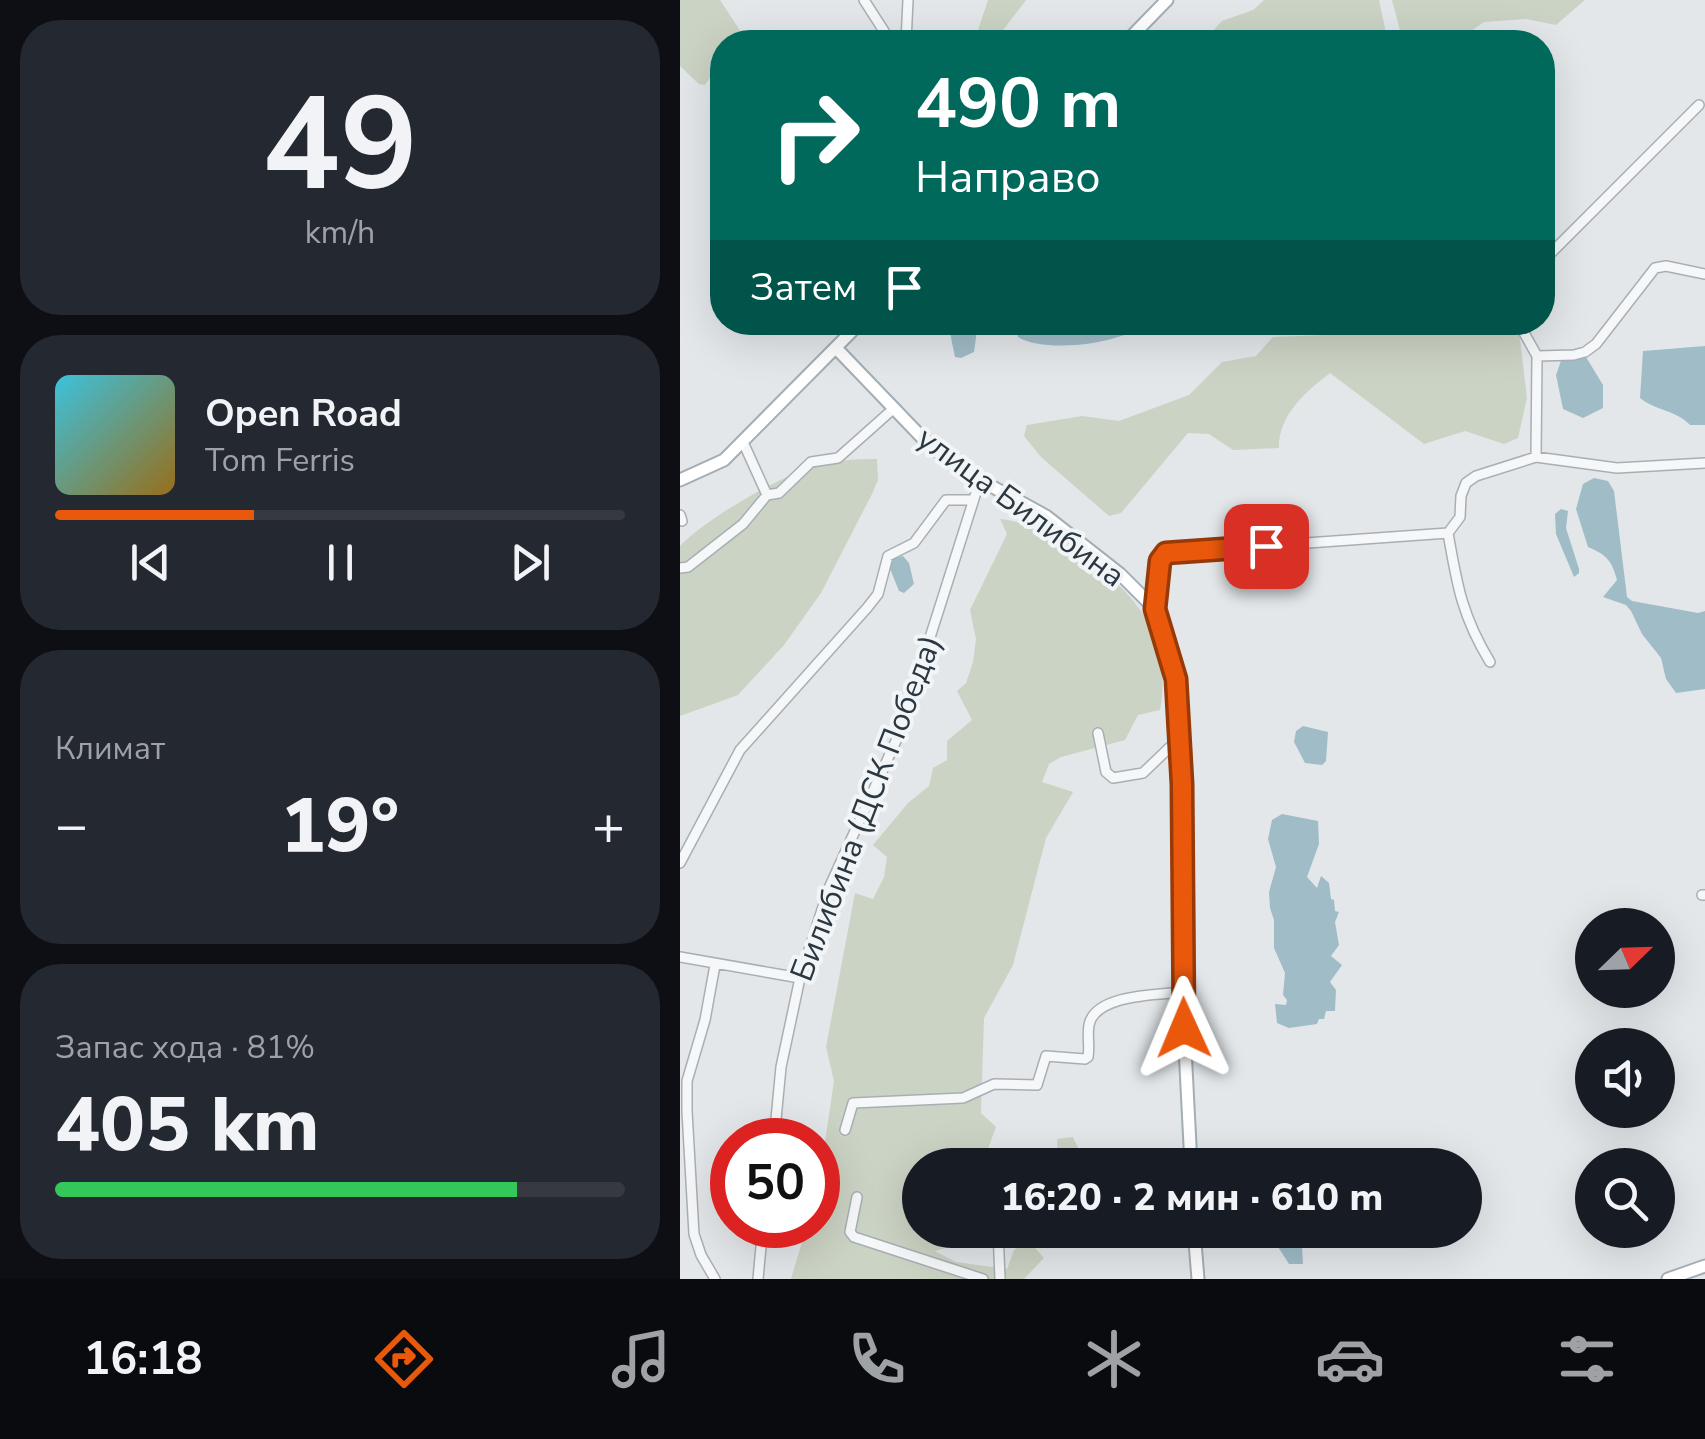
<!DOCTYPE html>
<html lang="ru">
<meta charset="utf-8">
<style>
:root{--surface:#171b24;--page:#242831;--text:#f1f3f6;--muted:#9ea1a6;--line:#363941;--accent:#ea580c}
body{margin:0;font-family:"Nunito Sans",sans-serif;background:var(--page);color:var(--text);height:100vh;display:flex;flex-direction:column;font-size:38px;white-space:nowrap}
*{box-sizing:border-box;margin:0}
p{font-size:32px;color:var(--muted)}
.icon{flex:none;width:55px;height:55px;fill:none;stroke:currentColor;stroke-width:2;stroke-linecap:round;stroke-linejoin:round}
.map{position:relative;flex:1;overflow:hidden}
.drawer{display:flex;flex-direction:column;gap:20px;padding:20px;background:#0d0f14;width:680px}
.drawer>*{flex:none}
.guide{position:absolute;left:30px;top:30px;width:845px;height:305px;border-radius:40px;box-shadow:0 10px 40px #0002;background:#00695c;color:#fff;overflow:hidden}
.needle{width:65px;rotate:67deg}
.buttons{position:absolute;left:895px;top:908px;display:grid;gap:20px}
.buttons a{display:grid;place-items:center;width:100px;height:100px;border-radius:50%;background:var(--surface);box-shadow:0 10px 40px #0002;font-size:50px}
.speed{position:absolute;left:30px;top:1118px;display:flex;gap:20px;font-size:50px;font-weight:700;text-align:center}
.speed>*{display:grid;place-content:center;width:130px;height:130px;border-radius:50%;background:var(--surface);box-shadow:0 10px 40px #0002;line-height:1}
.speed .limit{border:15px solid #d22;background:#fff;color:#111}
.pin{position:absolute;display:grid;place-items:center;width:85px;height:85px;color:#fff;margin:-42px;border-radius:20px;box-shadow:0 5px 15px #0006}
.me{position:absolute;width:110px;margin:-55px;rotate:359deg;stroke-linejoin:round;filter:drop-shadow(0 0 8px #0008)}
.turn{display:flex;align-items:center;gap:35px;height:210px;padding:0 40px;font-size:45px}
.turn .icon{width:130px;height:130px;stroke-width:2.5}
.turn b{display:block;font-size:70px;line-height:85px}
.then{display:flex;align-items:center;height:95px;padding:0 40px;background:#0003;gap:20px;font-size:38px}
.big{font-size:75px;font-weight:800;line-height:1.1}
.drawer .widget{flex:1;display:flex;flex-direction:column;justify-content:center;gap:15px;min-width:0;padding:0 35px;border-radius:40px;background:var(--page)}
.drawer .dial{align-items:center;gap:0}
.dial b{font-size:130px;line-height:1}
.song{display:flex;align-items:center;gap:30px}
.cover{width:120px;height:120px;border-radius:15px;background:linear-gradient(135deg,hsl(190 70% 55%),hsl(40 70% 35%))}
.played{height:10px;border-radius:5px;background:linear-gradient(90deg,var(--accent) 35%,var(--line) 35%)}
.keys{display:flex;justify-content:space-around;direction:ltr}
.heat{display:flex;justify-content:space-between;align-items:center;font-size:55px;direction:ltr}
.charge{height:15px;border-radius:8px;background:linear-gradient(90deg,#34c759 81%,var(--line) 0)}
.trip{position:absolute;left:222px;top:1148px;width:580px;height:100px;border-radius:50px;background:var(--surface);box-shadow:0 10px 40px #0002;font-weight:800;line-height:100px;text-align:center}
.tabs{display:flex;height:160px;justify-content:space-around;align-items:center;background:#090b0e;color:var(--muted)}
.tabs .icon{width:70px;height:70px}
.tabs .on{color:var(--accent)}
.tabs b{font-size:45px;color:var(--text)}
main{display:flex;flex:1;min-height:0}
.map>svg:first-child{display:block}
.green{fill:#cbd3c4}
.water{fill:#a0bcc7}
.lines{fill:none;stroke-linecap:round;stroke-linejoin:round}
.minor-casing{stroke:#a8afb4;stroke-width:12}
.major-casing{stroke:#a3aeb5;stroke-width:15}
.minor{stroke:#f5f7f8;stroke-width:9}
.major{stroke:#fff;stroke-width:11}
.route-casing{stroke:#983908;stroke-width:25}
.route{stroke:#ea580c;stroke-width:18}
.labels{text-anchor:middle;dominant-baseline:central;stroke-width:8;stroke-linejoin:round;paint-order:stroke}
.street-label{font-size:32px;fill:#2c3841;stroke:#f2f5f7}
</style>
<main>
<section class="drawer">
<div class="widget dial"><b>49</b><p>km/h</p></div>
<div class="widget">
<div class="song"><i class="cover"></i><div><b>Open Road</b><p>Tom Ferris</p></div></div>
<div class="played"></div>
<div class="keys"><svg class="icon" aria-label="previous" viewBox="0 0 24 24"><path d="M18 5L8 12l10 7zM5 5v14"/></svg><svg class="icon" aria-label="pause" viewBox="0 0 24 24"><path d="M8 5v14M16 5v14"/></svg><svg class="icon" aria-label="next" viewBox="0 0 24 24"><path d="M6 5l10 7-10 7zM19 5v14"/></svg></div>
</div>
<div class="widget"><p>Климат</p>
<div class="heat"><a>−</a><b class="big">19°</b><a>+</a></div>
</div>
<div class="widget"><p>Запас хода · 81%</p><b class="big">405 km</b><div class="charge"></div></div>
</section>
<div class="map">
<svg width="1025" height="1279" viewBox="0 0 1025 1279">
<rect width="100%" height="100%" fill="#e3e7ea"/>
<path class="green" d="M0,0H40L61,32L54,42H42V60L25,85L19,84L0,66Z
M308,0H346L314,42H294Z
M584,0H699L708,42H522L542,21L573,10Z
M712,0H905L876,25L846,19L804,22L775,42H723Z
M668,322L834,323L839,331L847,398L838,438L824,444L785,431L744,444L650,373C626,391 598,416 599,448L553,450L529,434L508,433L441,513L429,516L361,457L344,436L347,425L402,416L439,421L509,395L542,362L576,356L593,337L646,335Z
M197,459L198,480L192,494L141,593L104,645L58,695L0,716V546C28,517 103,474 142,464C160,460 178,459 197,459Z
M320,519C368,523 442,577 466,619C482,647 486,679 480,710L458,715L445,740L381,757L369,764L362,782L393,792L366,838L333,965L304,1018L301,1113L316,1127L302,1165H240V1230H303L291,1241L255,1251L276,1262L327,1269L334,1250L349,1241L364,1258L344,1279H111L127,1225H138V1203L147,1189L141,1169L154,1081L146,1047L175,893L193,899L204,877L207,857L193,845L228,803L249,786L253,768L267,760V741L292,720L277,691L286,683L293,662L296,639L290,610L327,534Z
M393,1137L406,1165H378L377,1139Z"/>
<path class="water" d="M420,322L446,331L447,334C420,345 363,352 338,337L336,330L341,323Z
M268,323H298L294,352L281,358L275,357Z
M1025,346V425H1010C996,410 976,411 960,398L963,351Z
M906,357L923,385V408L903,418L883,409L876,375L882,358Z
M914,478L928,481L934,491L947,597L952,601L1018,613L1025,611V689L996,693L986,679L981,658L962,634L951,611L946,605L923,597L937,580C932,561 927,555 908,547L896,509L903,484Z
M881,509L888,511L886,528L899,569V573L894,577L876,534L875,514Z
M223,556L229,563L234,584L224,593L219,591L208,564L212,559Z
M623,726L648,732L646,761L642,765L625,763L614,742L616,731Z
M602,814L638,821L639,844L627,877L637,888L641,876L649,883L651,899L654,900L655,911L659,912L655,922L659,945L651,956L662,965L650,982L656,990L655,1011H646L644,1019H639L637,1024L609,1028L597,1023L595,1004L606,1005L607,1000L603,995L605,973L594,948V920L590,908L589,892L596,867L588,839L592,820Z
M591,1230H621L623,1264H609L593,1239Z"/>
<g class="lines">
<g class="minor-casing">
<path id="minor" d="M184,0L211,42
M226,42L228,0
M862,262L1019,105
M838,322L857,356L894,355L905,352L916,344L975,268L986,266L1025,274
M63,442L87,495
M856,457L857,356
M0,515L2,521
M0,568L8,567L63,524L87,495L99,493L131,462L158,458L212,410
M475,609L479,561L486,553L768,533
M810,662C782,616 777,585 768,533L780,517L781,496L786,483L796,476L856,457L937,468L1025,463
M418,733L426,772L433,778L463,773L491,746L500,742
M0,863L60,750L187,608L198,594L208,556L234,543L266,500H292
M1022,895H1025
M0,957L120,978
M35,965L25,1020L7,1081V1111L14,1234L21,1255L35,1279
M165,1130L173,1103L283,1098L314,1084L357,1085L366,1056L405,1059L408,1057C410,1046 407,1035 409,1025C415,994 478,995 503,992
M94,1140L101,1067L120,978L149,888L220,732L300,480
M138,1189L141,1190
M177,1197L170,1232L174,1237L303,1279
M318,1230L320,1279
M78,1279L83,1225"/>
</g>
<g class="major-casing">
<path id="major" d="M446,42L487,0
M156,348L252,448L300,480L366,516L440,574L475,609L496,679L500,742L504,1028L511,1165
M0,480L44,460L181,322
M514,1230L518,1279
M988,1279L1025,1266"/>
</g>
<use href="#minor" class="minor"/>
<use href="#major" class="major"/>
</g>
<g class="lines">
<g class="route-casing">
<path id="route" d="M504,1028L502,784L496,679L475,609L480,561L486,553L586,546"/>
</g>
<use href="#route" class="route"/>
</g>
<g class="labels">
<g class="street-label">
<text transform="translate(341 507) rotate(36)">улица Билибина</text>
<text transform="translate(186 808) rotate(-69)">Билибина (ДСК Победа)</text>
</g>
</g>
</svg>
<div class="buttons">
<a><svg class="needle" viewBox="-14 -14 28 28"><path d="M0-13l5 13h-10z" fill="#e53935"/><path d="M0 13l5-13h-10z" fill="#9ea1a6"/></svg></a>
<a><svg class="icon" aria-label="sound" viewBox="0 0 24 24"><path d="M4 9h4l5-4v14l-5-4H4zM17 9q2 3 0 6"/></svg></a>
<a><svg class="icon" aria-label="search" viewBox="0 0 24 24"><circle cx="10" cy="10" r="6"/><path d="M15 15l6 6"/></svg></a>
</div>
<div class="speed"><div class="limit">50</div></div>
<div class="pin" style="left:586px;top:546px;background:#d93025"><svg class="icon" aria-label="arrive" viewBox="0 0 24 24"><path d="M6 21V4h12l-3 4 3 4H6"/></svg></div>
<svg class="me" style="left:504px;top:1028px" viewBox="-20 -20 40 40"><path d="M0-17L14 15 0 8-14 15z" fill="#ea580c" stroke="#fff" stroke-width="4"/></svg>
<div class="trip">16:20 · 2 мин · 610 m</div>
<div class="guide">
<div class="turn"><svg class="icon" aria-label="right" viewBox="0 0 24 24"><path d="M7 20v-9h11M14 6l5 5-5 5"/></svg><div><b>490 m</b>Направо</div></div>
<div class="then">Затем<svg class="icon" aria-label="arrive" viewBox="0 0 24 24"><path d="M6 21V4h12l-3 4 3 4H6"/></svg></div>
</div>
</div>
</main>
<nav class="tabs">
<b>16:18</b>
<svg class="icon on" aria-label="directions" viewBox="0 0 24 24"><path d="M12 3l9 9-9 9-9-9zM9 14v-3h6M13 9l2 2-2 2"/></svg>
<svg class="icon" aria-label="music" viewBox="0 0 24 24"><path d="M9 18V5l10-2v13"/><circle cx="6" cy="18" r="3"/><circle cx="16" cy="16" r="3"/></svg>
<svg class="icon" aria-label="phone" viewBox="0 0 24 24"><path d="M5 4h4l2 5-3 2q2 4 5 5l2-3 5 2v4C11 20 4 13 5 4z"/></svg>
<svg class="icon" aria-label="climate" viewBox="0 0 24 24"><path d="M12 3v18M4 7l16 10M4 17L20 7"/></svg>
<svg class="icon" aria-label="car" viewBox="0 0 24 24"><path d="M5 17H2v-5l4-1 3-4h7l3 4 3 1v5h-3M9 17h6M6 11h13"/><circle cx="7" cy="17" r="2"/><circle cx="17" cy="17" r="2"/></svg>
<svg class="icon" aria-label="filters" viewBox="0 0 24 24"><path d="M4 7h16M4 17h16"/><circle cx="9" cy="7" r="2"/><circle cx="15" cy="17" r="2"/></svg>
</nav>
